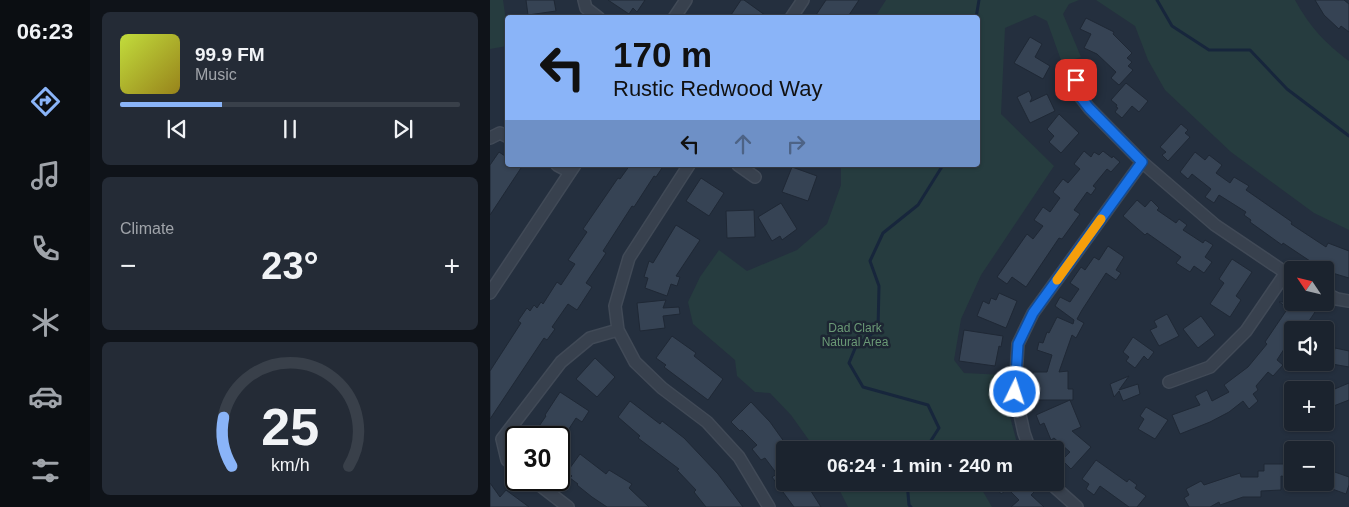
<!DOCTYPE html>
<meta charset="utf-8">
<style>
:root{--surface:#1b232e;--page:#242b36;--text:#f1f3f6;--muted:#a0a4aa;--line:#39404a;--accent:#8ab4f8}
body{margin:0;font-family:Helvetica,sans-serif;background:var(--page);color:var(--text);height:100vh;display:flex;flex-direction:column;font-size:19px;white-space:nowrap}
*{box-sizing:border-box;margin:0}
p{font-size:16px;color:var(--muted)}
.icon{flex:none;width:28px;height:28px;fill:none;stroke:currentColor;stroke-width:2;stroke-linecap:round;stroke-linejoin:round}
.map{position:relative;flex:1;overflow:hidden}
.sheet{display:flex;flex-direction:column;gap:12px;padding:12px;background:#0f1319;width:400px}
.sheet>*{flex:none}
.hud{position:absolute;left:15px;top:15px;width:475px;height:152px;border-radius:5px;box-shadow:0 1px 4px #0004,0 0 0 1px var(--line);background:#8ab4f8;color:#111;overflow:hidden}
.needle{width:32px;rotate:305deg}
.controls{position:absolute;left:794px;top:261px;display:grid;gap:10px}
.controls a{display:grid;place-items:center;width:50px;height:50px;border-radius:5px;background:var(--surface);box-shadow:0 1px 4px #0004,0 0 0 1px var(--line);font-size:25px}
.speed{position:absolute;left:15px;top:426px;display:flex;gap:10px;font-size:25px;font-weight:700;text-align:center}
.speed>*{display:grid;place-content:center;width:65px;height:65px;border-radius:50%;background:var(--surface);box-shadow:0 1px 4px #0004,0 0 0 1px var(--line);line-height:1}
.speed .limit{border:2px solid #111;border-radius:8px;background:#fff;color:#111}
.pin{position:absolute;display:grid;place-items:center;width:42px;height:42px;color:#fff;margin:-21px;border-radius:10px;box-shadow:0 2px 8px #0006}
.me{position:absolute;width:55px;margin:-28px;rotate:4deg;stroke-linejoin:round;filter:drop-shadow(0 0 4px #0008)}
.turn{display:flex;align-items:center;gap:18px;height:105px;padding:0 25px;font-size:22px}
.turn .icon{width:65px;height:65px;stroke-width:2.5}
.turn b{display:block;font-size:35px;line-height:42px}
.lanes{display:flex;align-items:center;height:48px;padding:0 25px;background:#0003;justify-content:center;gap:25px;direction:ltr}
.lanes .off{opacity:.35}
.big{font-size:38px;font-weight:700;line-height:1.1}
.sheet .tile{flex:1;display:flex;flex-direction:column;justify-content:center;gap:8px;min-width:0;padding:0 18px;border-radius:8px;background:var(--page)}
.sheet .dial{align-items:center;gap:0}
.dial svg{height:130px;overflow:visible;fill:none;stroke:var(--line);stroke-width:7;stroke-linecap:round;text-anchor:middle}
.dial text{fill:var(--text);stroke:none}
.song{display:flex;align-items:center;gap:15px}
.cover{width:60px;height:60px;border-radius:8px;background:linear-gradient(135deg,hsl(70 70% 55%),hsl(50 70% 35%))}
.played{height:5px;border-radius:2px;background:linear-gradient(90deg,var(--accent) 30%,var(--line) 30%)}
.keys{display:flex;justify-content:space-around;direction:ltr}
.heat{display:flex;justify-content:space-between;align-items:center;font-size:28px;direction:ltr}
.trip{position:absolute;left:286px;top:441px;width:288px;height:50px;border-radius:5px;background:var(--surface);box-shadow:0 1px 4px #0004,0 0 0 1px var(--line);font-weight:700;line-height:50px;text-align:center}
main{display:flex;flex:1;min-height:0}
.tabs{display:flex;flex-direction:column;width:90px;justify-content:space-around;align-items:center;background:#0b0e12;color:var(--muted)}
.tabs .icon{width:35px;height:35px}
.tabs .active{color:var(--accent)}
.tabs b{font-size:22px;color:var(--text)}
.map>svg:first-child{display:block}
.green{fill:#263c3f}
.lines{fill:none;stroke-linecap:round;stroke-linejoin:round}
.stream{stroke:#17263c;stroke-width:3}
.building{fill:#364354;stroke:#1f2835}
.minor-casing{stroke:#414a57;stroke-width:14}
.minor{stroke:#38414e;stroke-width:11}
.route-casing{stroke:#114b97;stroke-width:12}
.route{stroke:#1a73e8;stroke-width:9}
.slow{stroke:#f59e0b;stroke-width:9}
.labels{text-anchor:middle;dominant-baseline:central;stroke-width:5;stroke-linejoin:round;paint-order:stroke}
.park-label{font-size:12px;fill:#6b9a76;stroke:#1d2633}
</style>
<main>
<nav class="tabs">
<b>06:23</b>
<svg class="icon active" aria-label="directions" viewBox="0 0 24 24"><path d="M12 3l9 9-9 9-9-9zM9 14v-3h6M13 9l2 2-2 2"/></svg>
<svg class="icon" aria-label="music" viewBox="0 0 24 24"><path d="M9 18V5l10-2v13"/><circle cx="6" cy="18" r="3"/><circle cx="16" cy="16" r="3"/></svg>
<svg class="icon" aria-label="phone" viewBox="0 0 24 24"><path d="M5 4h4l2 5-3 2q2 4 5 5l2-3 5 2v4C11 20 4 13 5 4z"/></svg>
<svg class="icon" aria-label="climate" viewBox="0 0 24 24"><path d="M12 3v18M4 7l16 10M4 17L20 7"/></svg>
<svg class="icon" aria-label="car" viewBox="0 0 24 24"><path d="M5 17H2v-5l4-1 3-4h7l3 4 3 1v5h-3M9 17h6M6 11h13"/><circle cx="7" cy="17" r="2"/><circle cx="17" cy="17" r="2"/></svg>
<svg class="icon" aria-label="filters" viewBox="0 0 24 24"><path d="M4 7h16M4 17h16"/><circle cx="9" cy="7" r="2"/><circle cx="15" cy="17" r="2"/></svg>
</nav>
<section class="sheet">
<div class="tile">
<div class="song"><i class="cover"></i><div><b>99.9 FM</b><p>Music</p></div></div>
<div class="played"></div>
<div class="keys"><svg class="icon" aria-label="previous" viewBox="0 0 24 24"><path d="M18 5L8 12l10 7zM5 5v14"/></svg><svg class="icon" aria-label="pause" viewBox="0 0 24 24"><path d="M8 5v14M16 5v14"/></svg><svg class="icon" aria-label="next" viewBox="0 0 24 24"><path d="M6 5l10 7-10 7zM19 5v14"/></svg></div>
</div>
<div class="tile"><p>Climate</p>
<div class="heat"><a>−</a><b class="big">23°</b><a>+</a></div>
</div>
<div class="tile dial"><svg viewBox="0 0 100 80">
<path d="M14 69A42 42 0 1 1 86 69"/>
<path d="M14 69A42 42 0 0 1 9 39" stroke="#8ab4f8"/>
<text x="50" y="56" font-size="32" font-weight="700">25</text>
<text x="50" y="72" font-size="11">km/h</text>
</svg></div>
</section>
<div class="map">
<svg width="859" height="507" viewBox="0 0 859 507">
<rect width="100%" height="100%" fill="#242f3e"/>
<path class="green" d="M0,0H13L17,27V46L0,49Z
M396,0H589L579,4L573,14L591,57L572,63L557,21L545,15L515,28L511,114L564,166L491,275L471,319L464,360L474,373L515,375L516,402L527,443L511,450H326L301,415L280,393L265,392L247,376L245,360L203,324L198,302L210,277L229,250L257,271L307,250L337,224L351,185V165H488V18L385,17Z
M606,0H805C820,27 835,43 859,61V230L824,213L741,152L675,90L658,60L645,26Z
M346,483H488L502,507H358Z"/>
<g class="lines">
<path class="stream" d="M667,0L682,26L719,50H760L797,89L859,136
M486,18L489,0
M435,450L449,428L438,405L373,387L359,363L366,346L388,329L389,286L380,261L393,233L428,205L453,165
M417,482L419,505L421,507"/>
</g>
<path class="building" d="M36,0H64L66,11L38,15Z
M118,0H155L147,12L143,8L139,14Z
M251,0H254L279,18H239Z
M336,0H369L357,18H324Z
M825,0H854L859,4V32L851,26L849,29L834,15Z
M596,18L624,32L623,34L642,53L637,58L642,62L638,66L643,70L629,85L621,78L626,72L607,54L594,48L601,34L590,29Z
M540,37L552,44L545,57L560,66L553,79L524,63Z
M636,83L658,101L649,112L642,106L632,118L625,112L628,108L626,107L627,105L621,100Z
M539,91L542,98L540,102L557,94L565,111L540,123L527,97Z
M569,114L589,133L571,153L559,142L564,136L557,129Z
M691,124L698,130L695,133L700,137L678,161L672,155L676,152L670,147Z
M594,151L601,157L604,152L609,155L613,151L622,158L623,156L630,162L621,172L617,169L603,186L606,188L601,195L597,192L584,210L590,214L572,239L569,238L536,287L522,277L517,284L507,277L537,234L543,239L553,226L544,220L553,207L560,212L570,198L563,192L573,179L578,183L590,169L584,164Z
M9,152L18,158V165H33L0,215V165Z
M705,152L715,160L719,155L732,165L726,173L740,183L744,177L759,186L756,190L802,222L801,224L836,247L838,243L859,251V278L839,272L840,270L823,263L793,243L792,245L760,222L761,220L754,215L756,212L729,195L724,203L715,197L721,189L702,174L698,179L690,172Z
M140,165H174L166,177L164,176L144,207L142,206L113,251L116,253L96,283L102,287L87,310L78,304L62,327L65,329L57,340L54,338L0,419V371L31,323L28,321L37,308L40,311L44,305L47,308L51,302L53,304L67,282L71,285L85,264L78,260L97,232L93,229L128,178L130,179Z
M302,167L327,176L318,201L292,192Z
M211,178L234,193L219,216L196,201Z
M647,200L655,207L661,200L669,208L667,210L686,223L689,219L697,225L693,230L713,243L715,240L723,245L715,257L722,262L714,273L704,266L700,272L686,263L691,257L657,233L655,235L633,216Z
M291,203L307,229L292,240L290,236L282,241L268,217Z
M264,210L265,237L237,238L236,211Z
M186,225L210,240L186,276L190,277L187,286L181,284L177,296L155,288L158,278L154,277L159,261L163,263Z
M618,246L634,257L626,270L631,273L626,280L616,273L592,310L587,319L594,323L586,338L582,335L569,372L578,371V389H583V400H548V383H543V372H557L562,355L547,350L549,342L553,343L557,332L559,333L567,317L583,324L584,320L565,306L570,297L580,302L589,289L580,283L591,267L595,270L604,257L609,260Z
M742,259L762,272L746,296L751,300L740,317L720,304L734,283L729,279Z
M509,293L527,301L516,328L487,316L493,301L499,304L501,298L506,300Z
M176,300L173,308L189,307L190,314L173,316L175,328L150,331L147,303Z
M789,302H810L825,312L813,330H802V350L796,346L787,360L793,365L783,376L778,372L766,386L768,390L763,394L768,401L759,409L753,401L739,412L720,422L690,434L682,415L710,405L705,396L717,390L722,401L739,392L734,385L758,367L777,344L775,342L798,308Z
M677,314L689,336L669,346L660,330L667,327L664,321Z
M711,316L725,335L708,348L693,329Z
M474,330L513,336L511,347L509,346L505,366L469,361Z
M182,336L206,353L204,356L233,379L218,400L174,367L176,365L166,358Z
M643,337L664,352L658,360L654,356L645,368L636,361L639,357L633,352Z
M845,348L859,351V367L842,364Z
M105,358L125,377L107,397L86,379Z
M639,376L629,390L648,384L650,394L633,401L629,391L624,397L620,384Z
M859,383V400L841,407L835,393Z
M70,392L99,411L92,422L86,418L73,438H41L56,416L55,415Z
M580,400L591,427L582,431L601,447L581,469L572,460L580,452L564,438L561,440L554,423L550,425L546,415Z
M140,401L170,424L172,421L194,438L228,474L253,507H216L204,492L206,490L187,470L189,469L148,438L150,436L128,417Z
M261,402L280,422L300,450H295V482H328L319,488L331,507H304L282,477L287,474L275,458L271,460L262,449L267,445L252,430L250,431L241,422Z
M656,407L678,420L665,439L648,429L654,419L650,416Z
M90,454L116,474L119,470L142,484L139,488L159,507H117L102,497L87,485L88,484L80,478L82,476L77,472Z
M606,460L637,482L639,479L647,485L645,488L656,496L647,507H639L610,486L604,495L596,489L599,484L592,479Z
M774,464H802V478L791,476V490L771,491V497H753L730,505L729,502L720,507H699L694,498L699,495L696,489L711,481L714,485L750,473L751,477H768V471H774Z
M839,470L859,477V485L856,494L834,486Z
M503,482H539L546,490L541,495L554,507H521L529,500L518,489L511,494Z
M0,483L10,497L16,490L39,507H0Z"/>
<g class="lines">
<g class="minor-casing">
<path id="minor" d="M94,0L96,8L109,18
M184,18L196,0
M301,18L313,0
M586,80L589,95L599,108L652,162L725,225L802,277
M0,138L10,133L18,137
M67,165L80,172
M199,165L139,258L125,306L128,330L145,362L172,388L217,422L249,457L279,507
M248,165L265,177
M0,293L85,165
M835,293L847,299L859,301
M679,382L720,367L756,331L795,274
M540,450L534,433L525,392L528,344L543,313L652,162
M26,467L17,460L12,439L71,362L100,338L128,330
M43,480L78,507
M559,482L587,507"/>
</g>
<use href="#minor" class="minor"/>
</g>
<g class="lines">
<g class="route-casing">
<path id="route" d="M525,392L528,344L543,313L652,162L599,108L589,95L586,80"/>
</g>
<use href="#route" class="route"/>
<path class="slow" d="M567,280L611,219"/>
</g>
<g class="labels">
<g class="park-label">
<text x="365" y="328">Dad Clark<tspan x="365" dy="14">Natural Area</tspan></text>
</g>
</g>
</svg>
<div class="controls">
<a><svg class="needle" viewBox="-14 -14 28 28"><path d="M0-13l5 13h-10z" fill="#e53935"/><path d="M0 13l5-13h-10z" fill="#a0a4aa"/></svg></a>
<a><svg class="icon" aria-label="sound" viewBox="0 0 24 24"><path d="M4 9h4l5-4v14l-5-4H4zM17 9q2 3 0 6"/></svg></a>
<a>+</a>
<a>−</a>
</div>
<div class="speed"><div class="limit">30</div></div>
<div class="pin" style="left:586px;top:80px;background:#d93025"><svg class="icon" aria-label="arrive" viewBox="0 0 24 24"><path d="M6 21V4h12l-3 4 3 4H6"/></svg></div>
<svg class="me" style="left:525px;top:392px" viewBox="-20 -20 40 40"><circle r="17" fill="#1a73e8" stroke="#fff" stroke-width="3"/><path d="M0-11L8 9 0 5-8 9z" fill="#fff"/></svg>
<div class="trip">06:24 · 1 min · 240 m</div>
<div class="hud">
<div class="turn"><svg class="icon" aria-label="left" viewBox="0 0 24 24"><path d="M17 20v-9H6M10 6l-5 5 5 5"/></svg><div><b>170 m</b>Rustic Redwood Way</div></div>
<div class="lanes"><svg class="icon" aria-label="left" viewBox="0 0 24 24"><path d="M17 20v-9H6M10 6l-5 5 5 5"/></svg><svg class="icon off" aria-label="ahead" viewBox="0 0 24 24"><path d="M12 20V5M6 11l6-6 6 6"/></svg><svg class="icon off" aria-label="right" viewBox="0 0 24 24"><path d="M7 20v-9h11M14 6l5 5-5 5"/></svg></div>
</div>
</div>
</main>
